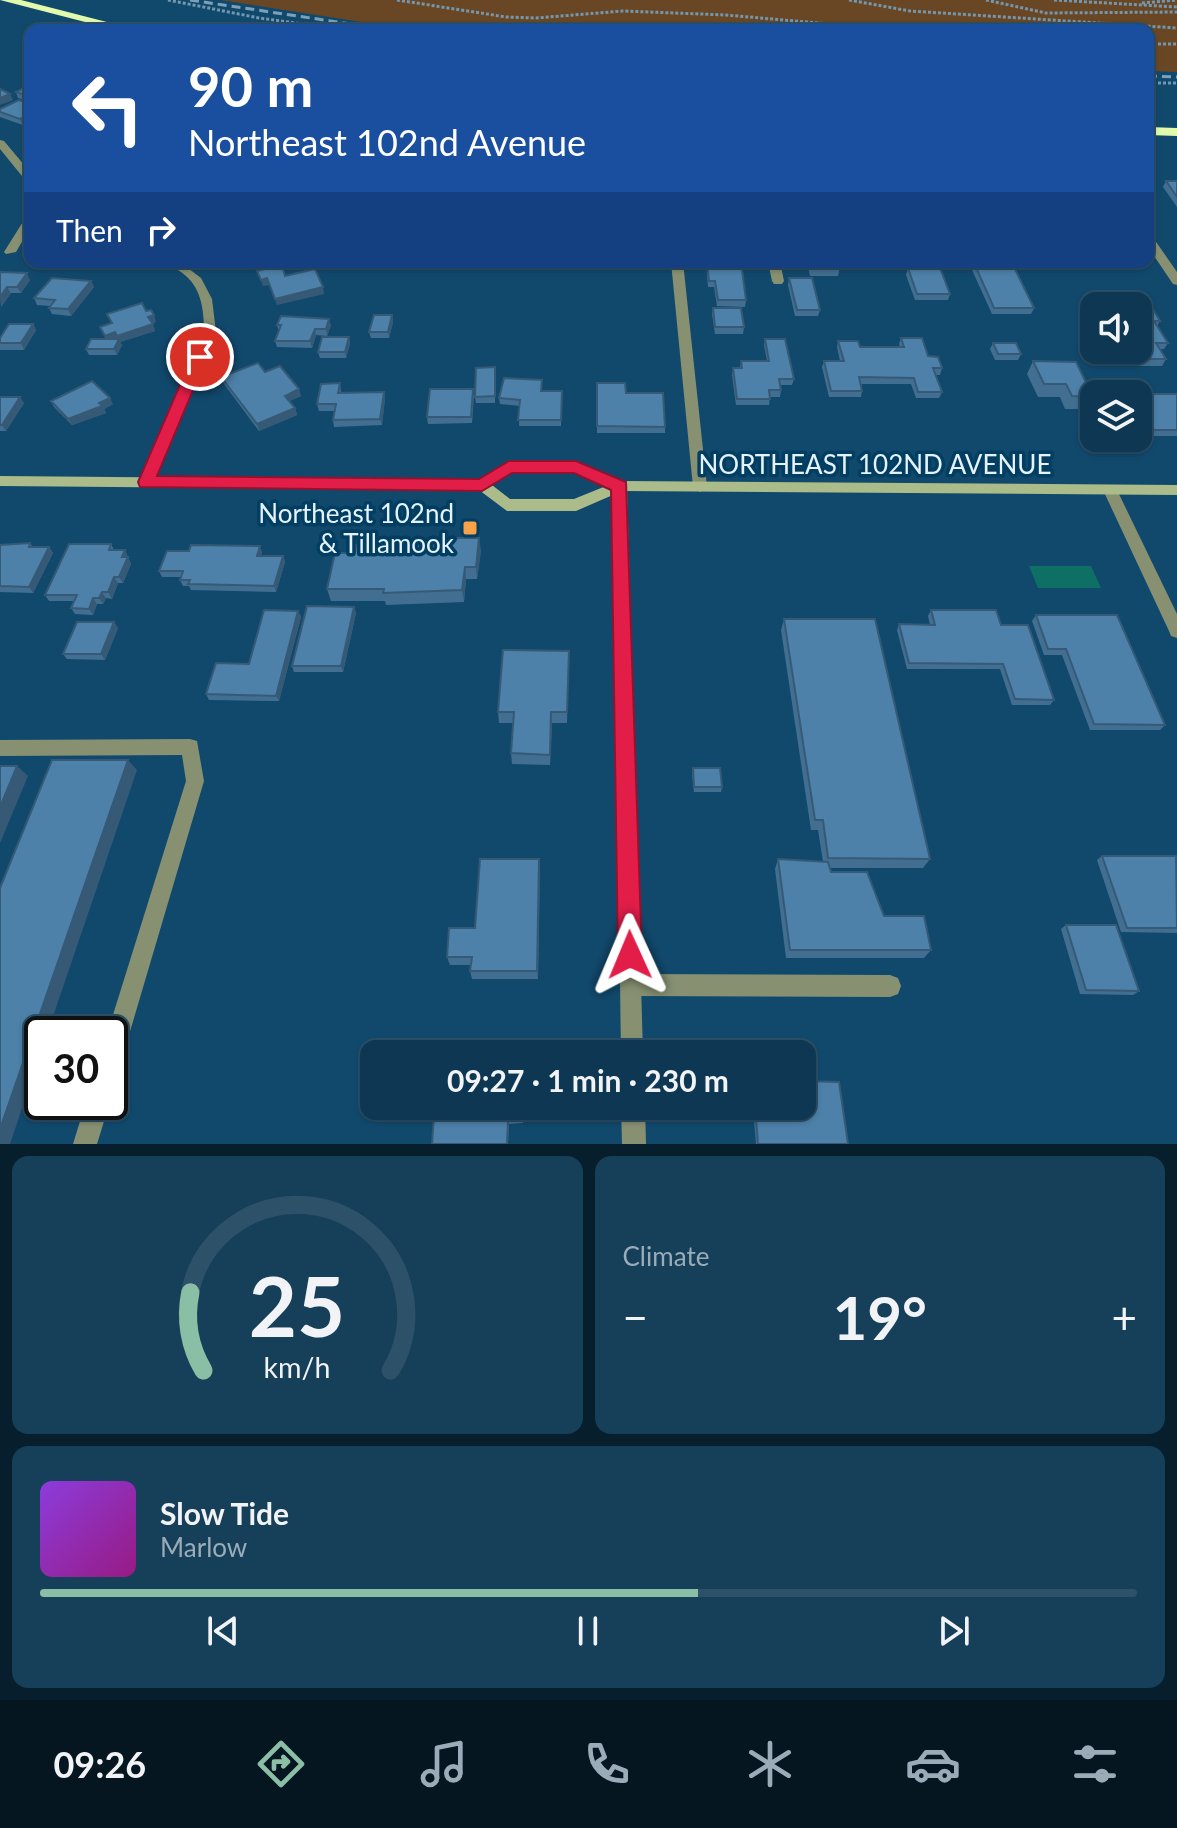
<!DOCTYPE html>
<meta charset="utf-8">
<style>
:root{--surface:#0d3752;--page:#163f59;--text:#f1f3f6;--muted:#9aacb8;--line:#2d5169;--accent:#8abfa5}
body{margin:0;font-family:Lato,sans-serif;background:var(--page);color:var(--text);height:100vh;display:flex;flex-direction:column;font-size:30px;white-space:nowrap}
*{box-sizing:border-box;margin:0}
p{font-size:26px;color:var(--muted)}
.icon{flex:none;width:44px;height:44px;fill:none;stroke:currentColor;stroke-width:2;stroke-linecap:round;stroke-linejoin:round}
.map{position:relative;height:1144px;overflow:hidden}
.details{display:flex;flex-direction:column;gap:12px;padding:12px;background:#071e2d;flex:1}
.details>*{flex:none}
.guide{position:absolute;left:24px;top:24px;width:1130px;height:244px;border-radius:16px;box-shadow:0 2px 6px #0004,0 0 0 2px var(--line);background:#1a4fa0;color:#fff;overflow:hidden}
.controls{position:absolute;left:1080px;top:292px;display:grid;gap:16px}
.controls a{display:grid;place-items:center;width:72px;height:72px;border-radius:16px;background:var(--surface);box-shadow:0 2px 6px #0004,0 0 0 2px var(--line);font-size:40px}
.speed{position:absolute;left:24px;top:1016px;display:flex;gap:16px;font-size:40px;font-weight:700;text-align:center}
.speed>*{display:grid;place-content:center;width:104px;height:104px;border-radius:50%;background:var(--surface);box-shadow:0 2px 6px #0004,0 0 0 2px var(--line);line-height:1}
.speed .limit{border:4px solid #111;border-radius:12px;background:#fff;color:#111}
.pin{position:absolute;display:grid;place-items:center;width:68px;height:68px;color:#fff;margin:-34px;border:4px solid #fff;border-radius:50%;box-shadow:0 2px 8px #0007}
.me{position:absolute;width:88px;margin:-44px;rotate:359deg;stroke-linejoin:round;filter:drop-shadow(0 0 6px #0008)}
.turn{display:flex;align-items:center;gap:28px;height:168px;padding:0 32px;font-size:36px}
.turn .icon{width:104px;height:104px;stroke-width:2.5}
.turn b{display:block;font-size:56px;line-height:68px}
.then{display:flex;align-items:center;height:76px;padding:0 32px;background:#0003;gap:16px;font-size:30px}
.big{font-size:60px;font-weight:700;line-height:1.1}
.details .card{flex:1;display:flex;flex-direction:column;justify-content:center;gap:12px;min-width:0;padding:0 28px;border-radius:16px;background:var(--page)}
.details .dial{align-items:center;gap:0}
.dial svg{height:208px;overflow:visible;fill:none;stroke:var(--line);stroke-width:7;stroke-linecap:round;text-anchor:middle}
.dial text{fill:var(--text);stroke:none}
.song{display:flex;align-items:center;gap:24px}
.cover{width:96px;height:96px;border-radius:12px;background:linear-gradient(135deg,hsl(270 70% 55%),hsl(310 70% 35%))}
.played{height:8px;border-radius:4px;background:linear-gradient(90deg,var(--accent) 60%,var(--line) 60%)}
.keys{display:flex;justify-content:space-around;direction:ltr}
.heat{display:flex;justify-content:space-between;align-items:center;font-size:44px;direction:ltr}
.details .tiles{flex:1;display:grid;gap:12px;grid-template-columns:1fr 1fr}
.card:last-child{grid-column:span 2}
.trip{position:absolute;left:360px;top:1040px;width:456px;height:80px;border-radius:16px;background:var(--surface);box-shadow:0 2px 6px #0004,0 0 0 2px var(--line);font-weight:700;line-height:80px;text-align:center}
.tabs{display:flex;height:128px;justify-content:space-around;align-items:center;background:#051621;color:var(--muted)}
.tabs .icon{width:56px;height:56px}
.tabs .active{color:var(--accent)}
.tabs b{font-size:36px;color:var(--text)}
.map>svg:first-child{display:block}
.green{fill:#6a4724}
.water{fill:#0e6f64}
.lines{fill:none;stroke-linecap:round;stroke-linejoin:round}
.path{stroke:#7297af;stroke-width:3;stroke-dasharray:3 2;stroke-linecap:butt}
.lane{fill:#879172;fill-rule:evenodd}
.street{fill:#879172;fill-rule:evenodd}
.secondary{fill:#abbc8a;fill-rule:evenodd}
.highway{fill:#e1faac;fill-rule:evenodd}
.rail{stroke:#7ea0b7;stroke-width:3;stroke-dasharray:9 5;stroke-linecap:butt}
.wall{fill:#426f91}
.shaded-wall{fill:#365a76}
.building{fill:#4d81a9;stroke:#365a76;stroke-width:2}
.route{fill:#e11d48;stroke:#92132f;stroke-width:2}
.poi-dot{fill:#f7a149;stroke:#013e62;stroke-width:3}
.labels{text-anchor:middle;dominant-baseline:central;stroke-width:7;stroke-linejoin:round;paint-order:stroke}
.street-label{font-size:26px;fill:#e5f3fe;stroke:#013e62}
.poi-label{font-size:26px;fill:#e5f3fe;stroke:#013e62;text-anchor:end}
</style>
<div class="map">
<svg width="1177" height="1144" viewBox="0 0 1177 1144">
<rect width="100%" height="100%" fill="#11496d"/>
<path class="green" d="M221,0H1177V72L1148,71V30H413Z"/>
<path class="water" d="M1029,566H1091L1101,588H1038Z"/>
<g class="lines">
<path class="path" d="M168,0L259,18L348,30
M397,0L506,17L536,18L623,11L726,15L899,30
M849,0L910,11L1177,28
M986,0L1046,13L1177,12
M1054,0L1177,7
M1142,3L1177,0
M1148,44H1177
M1148,83H1177"/>
<path class="lane" d="M671,262H683L707,487L700,492L693,487Z
M768,262H780L784,281L782,284H774L772,281Z
M190,739L197,741L204,781L121,1062L118,1070L110,1073V1034H107L186,781L182,755L0,756V740Z
M631,974L890,975L898,978L901,986L898,994L890,997L631,996L623,993L620,985L623,977Z
M86,1102H110L97,1144H73Z"/>
<path class="street" d="M0,140L4,141L30,172V182L26,181L0,149Z
M30,216V228L16,252L6,254L4,252L26,217Z
M1148,235L1152,236L1177,272V285L1173,284L1148,247Z
M164,262H180L201,278L212,299L216,332L153,482L146,487L139,482L204,332C204,312 202,290 186,276C180,270 171,267 164,262Z
M620,481L627,486L643,1054H621L613,486Z
M1110,485L1117,490L1177,614V638L1171,636L1169,631L1103,490Z
M621,1106H645L646,1144H622Z"/>
<path class="secondary" d="M509,462H576L622,481L1177,485V495L622,491L576,511H507L479,490L0,486V476L479,480ZM512,472H574L606,486L574,499H510L492,485Z"/>
<path class="highway" d="M0,0H21L138,30H116Z
M1148,127L1177,128V136L1148,135Z"/>
<path class="rail" d="M190,0L391,30
M1148,76L1177,77"/>
</g>
<path class="wall" d="M16,92L30,97L25,100L18,98Z
M30,104V122L23,125L0,117V109Z
M1166,181H1177V207L1163,187Z
M243,262H274L265,268Z
M706,262H741L746,300L745,307L717,306L714,287H708Z
M807,262H866L865,267H840L838,276H810Z
M974,263L1034,308L1031,314H992L972,270Z
M908,268L950,294L948,300H915L906,275Z
M0,272L30,280L21,293H11L1,307Z
M789,278L820,310L818,316H795L788,285Z
M91,281L94,287L71,316L52,314L49,308L51,306L37,305L34,298Z
M1099,296H1145L1160,321L1157,326L1168,343L1164,349H1160L1166,359L1162,366H1120L1117,361H1105L1099,350H1138V306H1098L1096,302Z
M713,308L744,327L743,334H715L712,314Z
M146,311L156,322L152,323L155,331L120,342L122,345L117,355H89L86,349L106,339L100,327Z
M392,315L393,322L389,338H371L369,332Z
M33,324L36,330L24,350H0V338Z
M277,325H331L327,336L316,335L312,348L277,347L275,341L279,331Z
M349,337L350,344L346,358H320L318,352Z
M901,338L928,356L942,368L940,375H936L942,392L939,398H916L911,384H861L862,391L861,397H829L822,367L824,361H840L837,347L838,341L860,347H900L899,344Z
M765,339L794,379L792,385H780L781,390L780,397H770L769,405H736L732,375L733,368H740L741,361H767L764,345Z
M993,343L1021,354L1018,360H995L990,349Z
M1033,361L1093,397L1086,409H1065L1060,397H1038L1027,374Z
M495,367V403H476L475,397Z
M265,372L301,396L289,401L295,408L297,415L259,431L224,384L221,377Z
M340,383L341,393L384,392L385,398L382,425L334,427L333,420L334,411H319L317,404Z
M597,383L665,427V433H597Z
M542,391H562L561,426H519L520,406L500,404L499,398Z
M1138,394H1177V436H1138Z
M474,395L472,423L428,424L427,417Z
M0,397L24,403L6,431H0Z
M51,401L113,404L104,409L106,413L72,425L54,407Z
M30,543L33,547H49L53,553L33,593L0,592V545Z
M111,544L114,550H125L131,564L123,583H118L112,599L106,598L103,604H97L93,615L75,614L71,608L75,601H49L45,595Z
M481,550L477,579H466L464,602L386,605L385,601H331L327,589L355,553Z
M262,552L261,556H283L285,562L276,592L191,590L189,586H183L180,580L181,577H162L159,571Z
M354,607L356,613L343,672H294L292,666Z
M931,610L1001,625L1054,700L1050,705H1012L1000,669H907L897,630L899,624L930,625L928,616Z
M298,611L301,617L279,701L209,700L206,694L249,664Z
M1036,615L1165,725L1160,730H1090L1062,655H1044L1032,621Z
M784,619L930,859L923,868H829L831,872L884,916L931,950L924,958H786L775,869L778,859L823,862L818,830H811L781,630Z
M118,628L105,660L67,659L63,654Z
M569,651L567,723H552L550,765L512,764L511,753L513,723H499L498,712Z
M693,768L722,787L721,792H694L692,774Z
M1102,856L1177,858V933L1121,932L1097,860Z
M539,859L540,868L538,979H472L470,971L471,965H450L447,957Z
M1066,925L1139,991L1133,995L1080,994L1061,929Z
M444,1106H523V1123L509,1124L508,1144H432L443,1116Z
M771,1106H802L848,1144H756L754,1121L756,1118H773Z"/>
<path class="shaded-wall" d="M30,90V97L25,100L22,94Z
M10,94L13,100L0,105V98Z
M30,114V122L23,125L20,119Z
M263,262H274L265,268Z
M344,262H363L346,267Z
M27,273L30,280L21,293L17,287Z
M267,278L269,285L263,286L261,280Z
M91,281L94,287L71,316L68,309Z
M7,287L11,293L1,307L0,297Z
M323,287L324,294L277,305L275,299Z
M154,315L156,322L151,323L148,317Z
M392,315L393,322L389,338L388,332Z
M329,319L331,325L327,336L326,329Z
M33,324L36,330L24,350L21,343Z
M153,324L155,331L120,342L122,345L117,355L114,349L119,339L117,336Z
M315,329L316,335L312,348L310,341Z
M115,332L118,339L108,342L105,336Z
M349,337L350,344L346,358L345,352Z
M299,389L301,396L287,402L285,396Z
M384,392L385,398L382,425L380,419Z
M20,397L24,403L6,431L2,425Z
M110,398L113,404L104,409L106,413L72,425L68,419Z
M295,408L297,415L259,431L257,424Z
M479,538L481,550L477,579L476,567Z
M260,546L262,552L259,562L257,556Z
M49,547L53,553L33,593L29,587Z
M125,550L131,564L123,583L119,577Z
M283,556L285,562L276,592L274,586Z
M465,567L466,579L464,602L462,590Z
M114,577L118,583L112,599L108,592Z
M102,592L106,598L103,604L99,598Z
M93,598L97,604L93,615L89,609Z
M354,607L356,613L343,672L341,666Z
M298,611L301,617L279,701L276,696Z
M114,622L118,628L105,660L101,654Z
M551,712L552,723L550,765V755Z
M128,760L137,770L47,1034H42V1049L10,1144H0V1129Z
M17,766L28,776L0,843V807Z
M539,859L540,868L538,979L537,971Z"/>
<path class="building" d="M30,85V90L22,94L16,92Z
M0,89L10,94L0,98Z
M19,100L30,104V114L20,119L0,112V109Z
M1166,181H1177V197Z
M707,262H741L746,300H718L715,281H709Z
M813,262H840V263H813Z
M974,263H1012L1034,308H994Z
M282,265L285,276L315,269L323,287L275,299L267,278L261,280L257,271Z
M908,268H940L950,294H917Z
M0,272L27,273L17,287H7L0,297Z
M52,278L91,281L68,309L49,308L55,300L34,298Z
M789,278H812L820,310H797Z
M1099,296H1145L1160,321H1154L1168,343H1156L1166,359H1124L1121,354H1108L1106,350H1138V306H1104Z
M142,303L146,311L151,310L154,315L148,317L153,324L117,336L115,332L105,336L100,327L112,323L107,314Z
M713,308H741L744,327H715Z
M374,315H392L388,332H369Z
M281,316L329,319L326,329H315L310,341H275L281,325H277Z
M9,324H33L21,343H0V338Z
M322,337H349L345,352H318Z
M901,338H922L928,356L938,357L942,368H933L942,392H918L914,378L859,377L862,391H831L824,361H844L838,341H858L860,347H904Z
M91,339H119L114,349H86Z
M765,339H785L794,379H779L781,390H769L770,399H737L733,368H742L741,361H769Z
M993,343H1016L1021,354H998Z
M1033,361L1076,362L1093,397L1072,396L1066,384H1044Z
M258,363L265,372L280,366L299,389L285,396L295,408L257,424L221,377Z
M495,367V396L475,397L476,368Z
M504,378L542,380L541,391H562L561,420H518L520,400L499,398Z
M92,381L110,398L99,403L102,406L68,419L51,401Z
M340,383L338,393L384,392L380,419L333,420L336,404H317L321,384Z
M597,383H625L626,393H663L665,427L597,426Z
M430,389H473L471,417H427Z
M1110,394H1177V430H1138V394Z
M0,397H20L2,425H0Z
M430,538H479L476,567H465L462,590L383,593L384,589H327L335,553H355L356,545H429Z
M30,543L29,547H49L29,587L0,586V545Z
M69,544H111L109,550H125L122,557H128L119,577H114L108,592H102L99,598H93L89,609L71,608L77,595H45Z
M191,545L260,546L257,556H283L274,586L188,584L190,580H180L183,571H159L167,551H189Z
M307,606L354,607L341,666H292Z
M264,610L298,611L276,696L206,694L216,663L249,664Z
M931,610H996L1001,625H1028L1054,700L1015,699L1003,664L909,663L899,624L935,625Z
M1036,615H1117L1165,725L1094,724L1066,649H1048Z
M784,619H875L930,859L828,858L823,820H815Z
M77,622H114L101,654H63Z
M503,650L569,651L567,712H551L550,755L511,753L514,712H498Z
M52,760H128L0,1129V888Z
M0,766H17L0,807Z
M693,768H720L722,787H694Z
M1102,856H1176L1177,928H1127Z
M480,859H539L537,971H470L472,957H447L449,928H475Z
M778,859L828,862L831,872H867L884,916H924L931,950H790Z
M1066,925H1116L1139,991L1086,990Z
M802,1081L839,1082L848,1144H758L756,1118H775L774,1106H802Z
M444,1106H522V1121H508L507,1144H432L434,1116H443Z"/>
<path class="route" d="M200,353L207,357L157,476L479,479L509,461H576L626,482L642,955L639,964L630,967L622,964L618,955L611,490L574,473H512L482,491L140,487L138,482L192,357Z"/>
<rect class="poi-dot" x="462" y="520" width="16" height="16" rx="4"/>
<g class="labels">
<g class="street-label">
<text x="875" y="464">NORTHEAST 102ND AVENUE</text>
</g>
<g class="poi-label">
<text x="454" y="513">Northeast 102nd<tspan x="454" dy="30">&amp; Tillamook</tspan></text>
</g>
</g>
</svg>
<div class="controls">
<a><svg class="icon" aria-label="sound" viewBox="0 0 24 24"><path d="M4 9h4l5-4v14l-5-4H4zM17 9q2 3 0 6"/></svg></a>
<a><svg class="icon" aria-label="layers" viewBox="0 0 24 24"><path d="M12 4l9 5-9 5-9-5zM3 14l9 5 9-5"/></svg></a>
</div>
<div class="speed"><div class="limit">30</div></div>
<div class="pin" style="left:200px;top:357px;background:#d93025"><svg class="icon" aria-label="arrive" viewBox="0 0 24 24"><path d="M6 21V4h12l-3 4 3 4H6"/></svg></div>
<svg class="me" style="left:630px;top:955px" viewBox="-20 -20 40 40"><path d="M0-17L14 15 0 8-14 15z" fill="#e11d48" stroke="#fff" stroke-width="4"/></svg>
<div class="trip">09:27 · 1 min · 230 m</div>
<div class="guide">
<div class="turn"><svg class="icon" aria-label="left" viewBox="0 0 24 24"><path d="M17 20v-9H6M10 6l-5 5 5 5"/></svg><div><b>90 m</b>Northeast 102nd Avenue</div></div>
<div class="then">Then<svg class="icon" aria-label="right" viewBox="0 0 24 24"><path d="M7 20v-9h11M14 6l5 5-5 5"/></svg></div>
</div>
</div>
<section class="details">
<div class="tiles">
<div class="card dial"><svg viewBox="0 0 100 80">
<path d="M14 69A42 42 0 1 1 86 69"/>
<path d="M14 69A42 42 0 0 1 9 39" stroke="#8abfa5"/>
<text x="50" y="56" font-size="32" font-weight="700">25</text>
<text x="50" y="72" font-size="11">km/h</text>
</svg></div>
<div class="card"><p>Climate</p>
<div class="heat"><a>−</a><b class="big">19°</b><a>+</a></div>
</div>
<div class="card">
<div class="song"><i class="cover"></i><div><b>Slow Tide</b><p>Marlow</p></div></div>
<div class="played"></div>
<div class="keys"><svg class="icon" aria-label="previous" viewBox="0 0 24 24"><path d="M18 5L8 12l10 7zM5 5v14"/></svg><svg class="icon" aria-label="pause" viewBox="0 0 24 24"><path d="M8 5v14M16 5v14"/></svg><svg class="icon" aria-label="next" viewBox="0 0 24 24"><path d="M6 5l10 7-10 7zM19 5v14"/></svg></div>
</div>
</div>
</section>
<nav class="tabs">
<b>09:26</b>
<svg class="icon active" aria-label="directions" viewBox="0 0 24 24"><path d="M12 3l9 9-9 9-9-9zM9 14v-3h6M13 9l2 2-2 2"/></svg>
<svg class="icon" aria-label="music" viewBox="0 0 24 24"><path d="M9 18V5l10-2v13"/><circle cx="6" cy="18" r="3"/><circle cx="16" cy="16" r="3"/></svg>
<svg class="icon" aria-label="phone" viewBox="0 0 24 24"><path d="M5 4h4l2 5-3 2q2 4 5 5l2-3 5 2v4C11 20 4 13 5 4z"/></svg>
<svg class="icon" aria-label="climate" viewBox="0 0 24 24"><path d="M12 3v18M4 7l16 10M4 17L20 7"/></svg>
<svg class="icon" aria-label="car" viewBox="0 0 24 24"><path d="M5 17H2v-5l4-1 3-4h7l3 4 3 1v5h-3M9 17h6M6 11h13"/><circle cx="7" cy="17" r="2"/><circle cx="17" cy="17" r="2"/></svg>
<svg class="icon" aria-label="filters" viewBox="0 0 24 24"><path d="M4 7h16M4 17h16"/><circle cx="9" cy="7" r="2"/><circle cx="15" cy="17" r="2"/></svg>
</nav>
